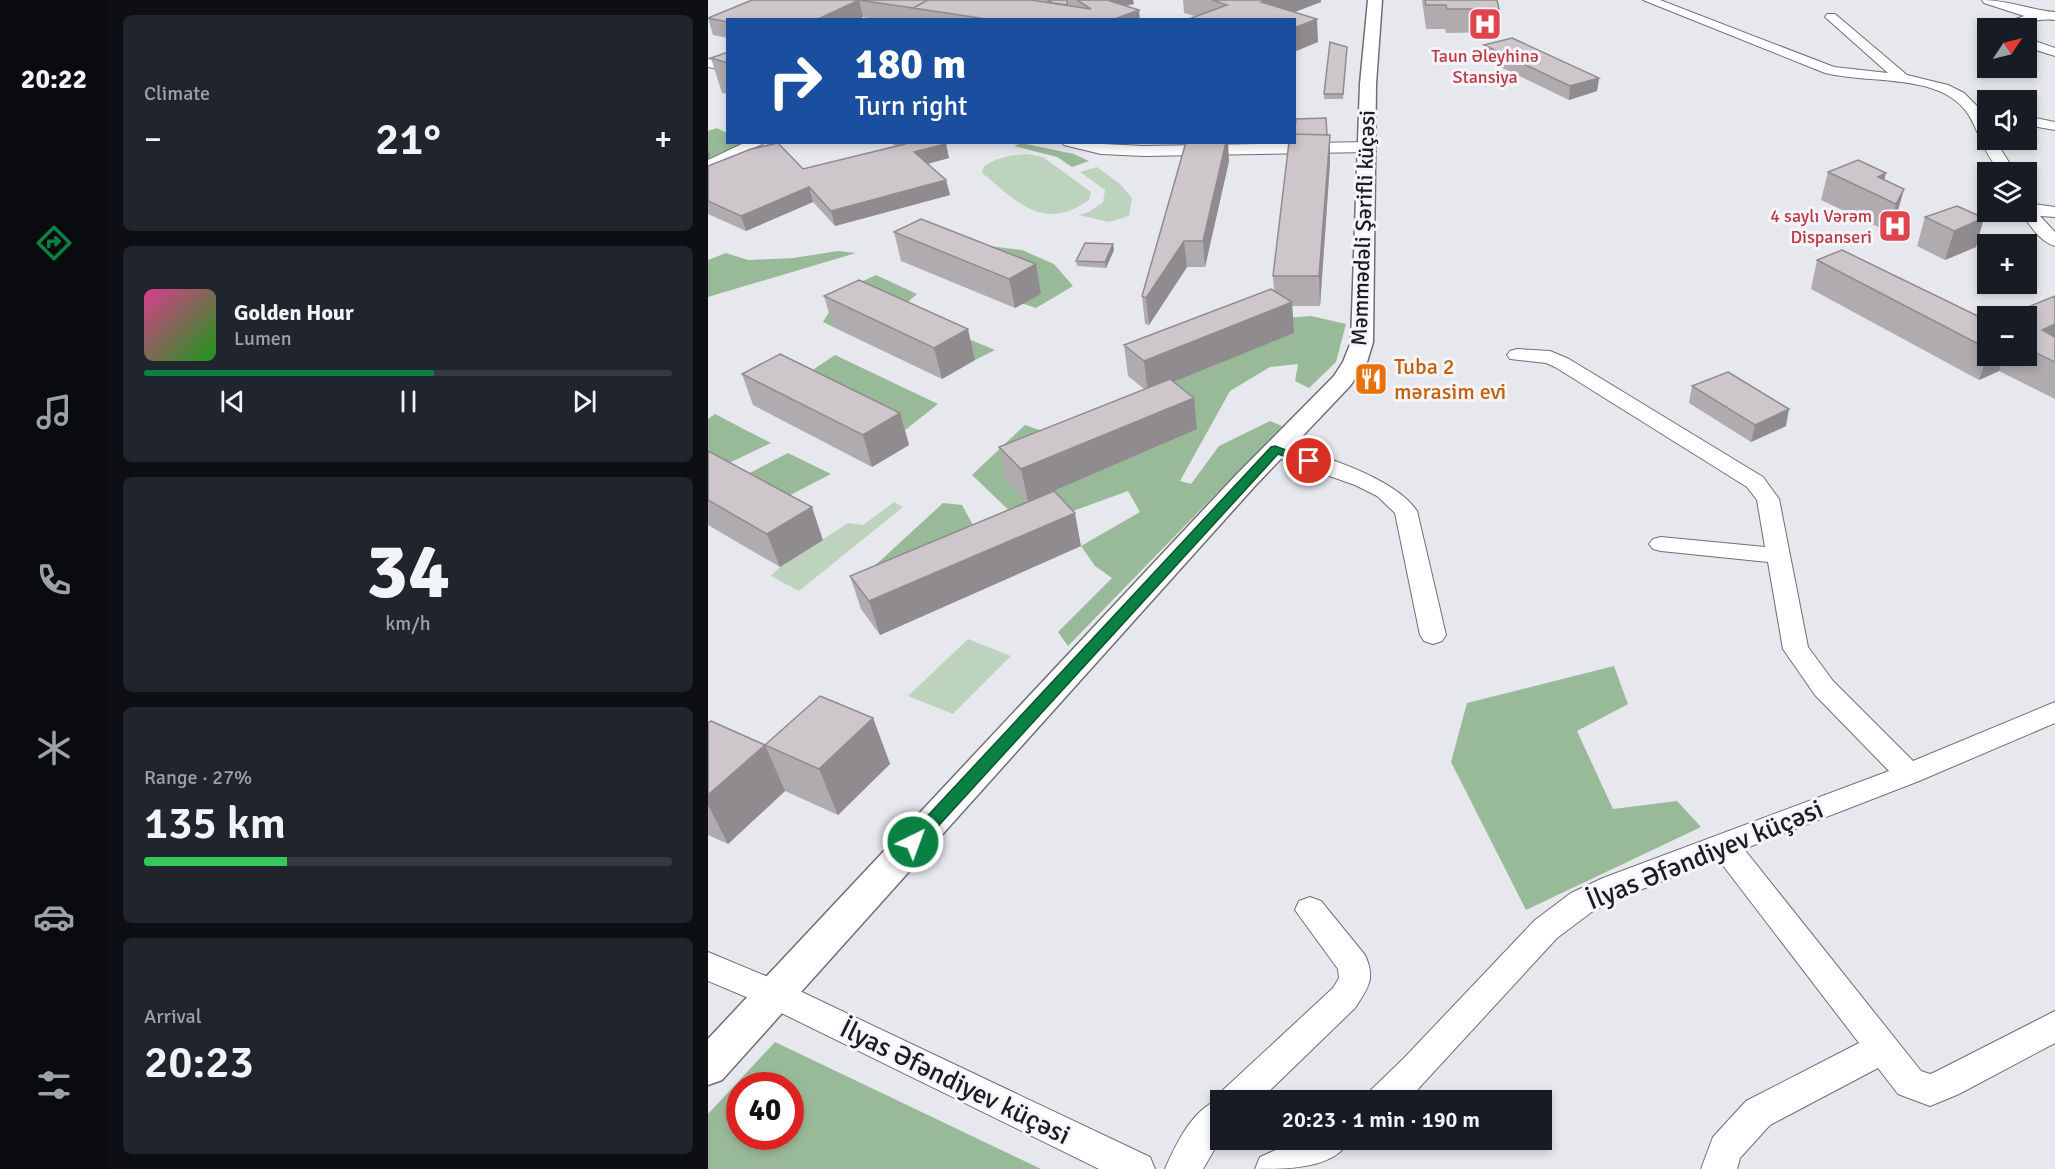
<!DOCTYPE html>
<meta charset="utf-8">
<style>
:root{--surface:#171b24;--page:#20242c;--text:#f1f3f6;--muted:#9ea1a6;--line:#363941;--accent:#0b8043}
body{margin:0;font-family:Signika,sans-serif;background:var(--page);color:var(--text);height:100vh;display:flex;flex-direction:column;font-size:22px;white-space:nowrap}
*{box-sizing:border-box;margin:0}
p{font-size:20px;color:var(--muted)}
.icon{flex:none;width:33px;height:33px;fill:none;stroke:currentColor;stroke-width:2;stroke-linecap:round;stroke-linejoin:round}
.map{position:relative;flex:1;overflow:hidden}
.panel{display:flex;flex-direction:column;gap:15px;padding:15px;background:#0d0f14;width:600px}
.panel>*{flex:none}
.hud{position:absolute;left:18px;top:18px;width:570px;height:126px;border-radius:0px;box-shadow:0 3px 9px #0003;background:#1a4fa0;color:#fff;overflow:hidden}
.needle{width:39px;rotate:55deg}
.controls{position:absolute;left:1269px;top:18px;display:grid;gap:12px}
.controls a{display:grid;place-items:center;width:60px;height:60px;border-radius:0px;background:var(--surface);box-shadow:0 3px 9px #0003;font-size:30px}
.speed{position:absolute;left:18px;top:1072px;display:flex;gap:12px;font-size:30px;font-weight:700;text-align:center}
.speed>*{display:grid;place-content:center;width:78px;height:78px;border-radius:50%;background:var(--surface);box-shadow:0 3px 9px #0003;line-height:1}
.speed .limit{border:9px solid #d22;background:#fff;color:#111}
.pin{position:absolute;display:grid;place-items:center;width:51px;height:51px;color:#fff;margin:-26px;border:3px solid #fff;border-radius:50%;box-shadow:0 2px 6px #0007}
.me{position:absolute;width:66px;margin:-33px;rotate:42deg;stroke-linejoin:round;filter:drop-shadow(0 0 4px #0008)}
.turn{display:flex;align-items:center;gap:21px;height:126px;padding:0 30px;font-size:27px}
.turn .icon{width:78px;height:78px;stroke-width:2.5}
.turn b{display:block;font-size:42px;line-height:51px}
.big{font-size:45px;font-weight:600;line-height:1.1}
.panel .widget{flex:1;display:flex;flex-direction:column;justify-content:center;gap:9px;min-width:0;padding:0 21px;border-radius:9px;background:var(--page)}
.panel .dial{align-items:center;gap:0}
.dial b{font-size:78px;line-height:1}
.song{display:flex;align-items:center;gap:18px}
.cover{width:72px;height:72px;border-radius:9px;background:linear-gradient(135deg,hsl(330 70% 55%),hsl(120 70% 35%))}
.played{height:6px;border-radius:3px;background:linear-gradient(90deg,var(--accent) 55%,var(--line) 55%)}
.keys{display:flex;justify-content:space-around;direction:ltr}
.heat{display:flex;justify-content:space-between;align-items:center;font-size:33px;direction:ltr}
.charge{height:9px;border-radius:4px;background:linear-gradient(90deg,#34c759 27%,var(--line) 0)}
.trip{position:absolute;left:502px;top:1090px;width:342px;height:60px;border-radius:0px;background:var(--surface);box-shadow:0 3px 9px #0003;font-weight:600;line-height:60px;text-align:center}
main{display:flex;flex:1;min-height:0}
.tabs{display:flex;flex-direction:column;width:108px;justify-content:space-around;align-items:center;background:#090b0e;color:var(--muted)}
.tabs .icon{width:42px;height:42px}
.tabs .active{color:var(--accent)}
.tabs b{font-size:27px;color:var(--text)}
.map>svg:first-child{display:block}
.green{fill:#bed3bd}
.forest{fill:#99ba98;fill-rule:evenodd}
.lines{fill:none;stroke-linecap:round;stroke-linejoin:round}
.minor-casing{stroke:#6f6f75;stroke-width:2}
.tertiary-casing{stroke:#6f6f75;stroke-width:3}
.minor{fill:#fff;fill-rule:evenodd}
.tertiary{fill:#fff;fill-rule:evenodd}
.wall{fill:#b0abaf}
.shaded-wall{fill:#908b8f}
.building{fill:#cdc7cc;stroke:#908b8f;stroke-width:1.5}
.route{fill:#0b8043;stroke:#07532c;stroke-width:1.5}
.labels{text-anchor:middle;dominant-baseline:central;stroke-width:6;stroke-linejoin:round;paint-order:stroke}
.far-health-label{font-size:18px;fill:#be3a42;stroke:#f5f5fc}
.street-label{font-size:22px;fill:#1d1d20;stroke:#f5f5fc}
.food-label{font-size:22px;fill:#c56008;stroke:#f5f5fc;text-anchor:start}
.near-street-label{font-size:27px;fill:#1d1d20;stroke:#f5f5fc}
</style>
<main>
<nav class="tabs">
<b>20:22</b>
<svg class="icon active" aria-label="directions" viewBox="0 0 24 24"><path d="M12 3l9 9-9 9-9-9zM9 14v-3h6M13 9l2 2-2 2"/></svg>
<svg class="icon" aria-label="music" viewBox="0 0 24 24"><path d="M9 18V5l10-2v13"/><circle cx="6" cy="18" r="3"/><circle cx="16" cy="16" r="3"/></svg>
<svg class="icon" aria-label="phone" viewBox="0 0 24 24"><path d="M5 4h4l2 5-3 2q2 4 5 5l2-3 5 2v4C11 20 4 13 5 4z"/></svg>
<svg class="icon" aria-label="climate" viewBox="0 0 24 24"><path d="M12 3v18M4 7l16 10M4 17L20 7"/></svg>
<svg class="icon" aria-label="car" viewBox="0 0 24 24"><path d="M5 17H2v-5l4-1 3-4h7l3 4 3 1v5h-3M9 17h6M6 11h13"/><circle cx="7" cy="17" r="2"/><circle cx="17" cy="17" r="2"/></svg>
<svg class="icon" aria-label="filters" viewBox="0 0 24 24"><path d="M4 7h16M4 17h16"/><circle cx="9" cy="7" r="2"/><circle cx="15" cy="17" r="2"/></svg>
</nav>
<section class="panel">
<div class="widget"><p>Climate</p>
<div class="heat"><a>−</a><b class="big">21°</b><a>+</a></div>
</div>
<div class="widget">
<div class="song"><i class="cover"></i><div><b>Golden Hour</b><p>Lumen</p></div></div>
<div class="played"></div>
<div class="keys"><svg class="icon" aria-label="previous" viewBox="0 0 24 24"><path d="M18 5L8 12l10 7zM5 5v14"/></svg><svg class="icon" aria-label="pause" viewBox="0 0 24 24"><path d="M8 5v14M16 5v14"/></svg><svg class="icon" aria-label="next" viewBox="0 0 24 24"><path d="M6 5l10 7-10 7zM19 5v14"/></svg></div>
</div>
<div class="widget dial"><b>34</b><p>km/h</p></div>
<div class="widget"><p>Range · 27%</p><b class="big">135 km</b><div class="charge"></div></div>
<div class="widget"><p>Arrival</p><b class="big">20:23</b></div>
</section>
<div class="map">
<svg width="1347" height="1169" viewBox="0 0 1347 1169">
<rect width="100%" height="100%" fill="#e7e8ee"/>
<path class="green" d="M319,154L335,157L383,192L381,200C335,233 309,201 274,173L276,166C290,157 302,155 319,154Z
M389,167L412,184L424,198L421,216L401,222L371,215L381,212L395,202L397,190L372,172Z
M186,502L195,507L91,591L63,576L72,567L140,523L155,525Z
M260,639L303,656L245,714L200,696Z"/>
<path class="forest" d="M9,128L19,133L20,142L41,143L0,160V131Z
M313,143L366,154L381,161L364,167L349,157L306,146Z
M229,240L314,250L346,264L365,286L328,308L316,304Z
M130,251L148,253L0,297V260L18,253L40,260L85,258Z
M168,275L209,294L191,310L287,350L267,360L159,310L125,327L115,322C131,296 140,287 168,275Z
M603,316L638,324L628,362L601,388L587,381L590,364L562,367L522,391L472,481L483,484L511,446L562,421L574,426L360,646L350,632L404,578L387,566L373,546L432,512L420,491L365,511L161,571L235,503L254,505L271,536L310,519L264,475L317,425L343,434L457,385L565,319Z
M127,355L230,404L187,438L82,385Z
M7,414L63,443L21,463L34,477L80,453L123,474L57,508L0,476V419Z
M906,666L920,704L869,731L905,809L969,801L993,827L818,910L743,762L759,703Z
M67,1042L333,1169H0V1114ZM32,1086H82V1137H32Z"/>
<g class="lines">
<g class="minor-casing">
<path id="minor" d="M935,0H952L1126,67L1180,73L1117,17L1119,14H1127L1199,75L1240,85L1256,93L1269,106L1280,123V140H1287L1307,172H1291C1285,162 1277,151 1273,140C1269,132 1264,119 1258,111C1229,73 1160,84 1117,73Z
M1274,0C1299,0 1323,10 1347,12V20C1324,17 1314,28 1291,28L1292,25L1316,16L1276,3Z
M1318,38L1347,48V56L1318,47Z
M0,59L20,63V71L0,67Z
M1318,116L1347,122V130L1318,125Z
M38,142H58L0,171V160Z
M354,142L436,146L660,142L668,147L660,152L436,156L393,154L356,145Z
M1318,203L1347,207V217L1332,216L1347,232V246C1331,242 1321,223 1312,212H1318Z
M809,349L842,351L861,359L1055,477L1071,499L1100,647L1125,681L1205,761L1347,702V723L1211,781L1036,849L1213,1071L1222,1074L1227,1072L1347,1011V1043L1251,1094L1222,1106L1190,1094L1170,1068L1062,1125L1032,1158L1029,1169H993L1005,1137L1038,1101L1151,1043L1010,859L917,896L885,911L849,938L699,1101H658L663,1090L696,1058L827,920L863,893L895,878L1181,771L1107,695L1075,649L1060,562L953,551L945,549L941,544L945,539L953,537L1057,547L1049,500L1039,487L847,367L838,363L802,359L799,355L802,351Z
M567,443C606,452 687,477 709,511L738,635L734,641L725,644L716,641L712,635L687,513L669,496L647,485L559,454L556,449L559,444Z
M602,897L613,901L657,955C668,979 660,988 647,1008L551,1101H513V1138L495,1169H457C468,1144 484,1110 510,1100L515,1090L625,988L631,978L630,969L587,910L591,901Z
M0,952L77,984L442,1157L447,1169H391L55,1004L0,981Z
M590,1140H642C626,1169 580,1169 547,1169L552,1157Z"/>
</g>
<g class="tertiary-casing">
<path id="tertiary" d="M660,0H674L668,84L665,342L659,362L642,386L546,487L14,1080L0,1085V1039L528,475L626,376L635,362L643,342L652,84Z"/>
</g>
<use href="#minor" class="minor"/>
<use href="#tertiary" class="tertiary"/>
</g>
<path class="wall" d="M44,0L330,1L328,0H425L426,4L417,6L432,20H171L155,17L20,20V38L5,35L0,18Z
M475,0H613V2L586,12L610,42L487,16L476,13Z
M714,0H789L791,9L790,32L738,33L737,29H718Z
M776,45L891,78L889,91L861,100L776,59Z
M639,47L635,99H616V94Z
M20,52V94L14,93L3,58Z
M619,135H622V162L612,306H584L586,333L465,382L489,429L320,502L298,480L291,447L436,389L420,376L416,345L566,290L565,276Z
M183,142H237L241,158L220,164L238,180L242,195L127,226L105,202L38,231L0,214V166L95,169L187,146Z
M521,161L497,267H479L441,325L437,324L434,296Z
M1120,172L1176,179L1196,189L1188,217L1181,232L1113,200Z
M1249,206L1268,247L1237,260L1209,246L1217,217Z
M186,232L328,264L333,294L307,308L193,261Z
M405,244L406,250L398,268L369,266L368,261Z
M1109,260L1280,321V356H1318V316L1347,296V399L1291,371L1271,380L1103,289Z
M116,296L267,360L234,379L125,327Z
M34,374L192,413L201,445L164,467L45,405Z
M984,386L1078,426L1043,442L981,403Z
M0,451L115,540L72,567L0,525Z
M373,546L172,635L153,609L142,576Z
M165,718L182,764L130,815L77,791L20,844L0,835V723L57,745Z"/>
<path class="shaded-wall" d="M151,0L155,17L150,20H108Z
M402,0H425L426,4L383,13Z
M557,0H613V2L566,20L553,2Z
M431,10L432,20H404Z
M609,19L610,42L586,52V28Z
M891,78L889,91L861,100L862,86Z
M622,135V162L612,306L611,276Z
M518,142H520L521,161L497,267L495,241Z
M238,144L241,158L210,166L206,152Z
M0,149L2,156L0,160Z
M1178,173L1172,196L1170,177Z
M238,180L242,195L127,226L123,211Z
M101,187L105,202L38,231L33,216Z
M1196,189L1188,217L1181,232L1188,204Z
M1276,218L1268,247L1237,260L1246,231Z
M476,241L479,267L441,325L438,298Z
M405,244L406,250L398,268L397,262Z
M328,264L333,294L307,308L301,279Z
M584,302L586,333L440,392L436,361Z
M1347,324V349L1334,330Z
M260,329L267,360L234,379L226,348Z
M1280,354V356H1296L1291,371L1271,380Z
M486,398L489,429L320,502L313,469Z
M1081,409L1078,426L1043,442L1047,425Z
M192,413L201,445L164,467L155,435Z
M104,507L115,540L72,567L59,534Z
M367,513L373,546L172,635L161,601Z
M165,718L182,764L130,815L111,769Z
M57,745L77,791L20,844L0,805V795Z"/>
<path class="building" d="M44,0H220L205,8L151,0L108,20H20V22L0,18Z
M220,0H322L383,9L369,0H399L431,10L404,20H285L205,8Z
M339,0H359V5L345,3Z
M504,0H557L553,2L609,19L586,28V20H478L519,5Z
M717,0H789L791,9H739L738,5H718Z
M804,38L891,78L862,86L776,45Z
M622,42L639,47L635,94H616Z
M20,52V63L3,58Z
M618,118L619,135L586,134L588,119Z
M586,134L622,135L611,276H565L581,142H586Z
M195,142H237L238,144L206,152L238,180L123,211L101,187L33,216L0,201V166L43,149L70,143L95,169L197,144Z
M478,142H518L495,241H476L438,298L434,296Z
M1150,160L1178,173L1170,177L1196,189L1188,204L1120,172Z
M1249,206L1276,218L1246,231L1217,217Z
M213,219L328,264L301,279L186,232Z
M377,243L405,244L397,262L368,261Z
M1134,250L1280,321V349L1109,260Z
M151,280L260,329L226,348L116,296Z
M563,289L584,302L436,361L416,345Z
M1347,296V324L1334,330L1347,337V362L1318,348V316H1298Z
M72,354L192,413L155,435L34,374Z
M1020,372L1081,409L1047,425L984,386Z
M462,379L486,398L313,469L291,447Z
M0,451L104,507L59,534L0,500Z
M346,491L367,513L161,601L142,576Z
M112,696L165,718L111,769L57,745Z
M3,721L57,745L0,795V723Z"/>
<path class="route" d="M567,446L607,461L601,465L570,454L211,847L205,849L199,847L197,842L199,838L563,447Z"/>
<defs>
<g id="hospital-square" transform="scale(1.725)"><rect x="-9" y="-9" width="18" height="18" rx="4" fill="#e0444e" stroke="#f5f5fc"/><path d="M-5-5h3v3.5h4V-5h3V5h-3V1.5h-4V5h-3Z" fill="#fff"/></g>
<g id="restaurant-square" transform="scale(1.725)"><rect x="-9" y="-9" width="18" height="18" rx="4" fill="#e8710a" stroke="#f5f5fc"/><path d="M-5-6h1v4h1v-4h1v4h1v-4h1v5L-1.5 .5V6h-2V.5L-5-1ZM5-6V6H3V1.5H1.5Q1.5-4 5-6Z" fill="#fff"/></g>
</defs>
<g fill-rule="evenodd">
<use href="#hospital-square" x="777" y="24"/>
<use href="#hospital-square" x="1187" y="226"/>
<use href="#restaurant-square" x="663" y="379"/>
</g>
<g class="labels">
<g class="far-health-label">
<text x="777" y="56">Taun Əleyhinə<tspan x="777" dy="21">Stansiya</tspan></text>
<text x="1164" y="216" text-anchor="end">4 saylı Vərəm<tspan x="1164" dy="21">Dispanseri</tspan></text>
</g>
<g class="street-label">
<text transform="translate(655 228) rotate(-88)">Məmmədəli Şərifli küçəsi</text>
</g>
<g class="food-label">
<text x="686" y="366">Tuba 2<tspan x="686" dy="25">mərasim evi</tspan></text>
</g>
<g class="near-street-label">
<text transform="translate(997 855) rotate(-22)">İlyas Əfəndiyev küçəsi</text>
<text transform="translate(247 1082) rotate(26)">İlyas Əfəndiyev küçəsi</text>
</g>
</g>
</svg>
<div class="controls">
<a><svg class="needle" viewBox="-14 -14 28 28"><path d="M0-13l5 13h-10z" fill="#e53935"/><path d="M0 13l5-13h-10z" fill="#9ea1a6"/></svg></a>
<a><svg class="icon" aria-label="sound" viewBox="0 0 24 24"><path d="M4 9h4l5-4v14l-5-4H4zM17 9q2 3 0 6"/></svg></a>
<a><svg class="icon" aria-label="layers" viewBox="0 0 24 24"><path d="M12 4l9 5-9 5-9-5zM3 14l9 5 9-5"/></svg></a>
<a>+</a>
<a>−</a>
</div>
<div class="speed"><div class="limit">40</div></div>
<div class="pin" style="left:601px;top:461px;background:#d93025"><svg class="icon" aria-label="arrive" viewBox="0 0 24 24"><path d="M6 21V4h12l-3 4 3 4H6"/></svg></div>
<svg class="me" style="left:205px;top:842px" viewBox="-20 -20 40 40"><circle r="17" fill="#0b8043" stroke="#fff" stroke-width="3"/><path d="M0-11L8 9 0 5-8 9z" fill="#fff"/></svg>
<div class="trip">20:23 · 1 min · 190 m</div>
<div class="hud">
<div class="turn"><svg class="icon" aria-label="right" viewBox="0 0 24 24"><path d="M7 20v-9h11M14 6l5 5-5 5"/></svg><div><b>180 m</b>Turn right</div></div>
</div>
</div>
</main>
